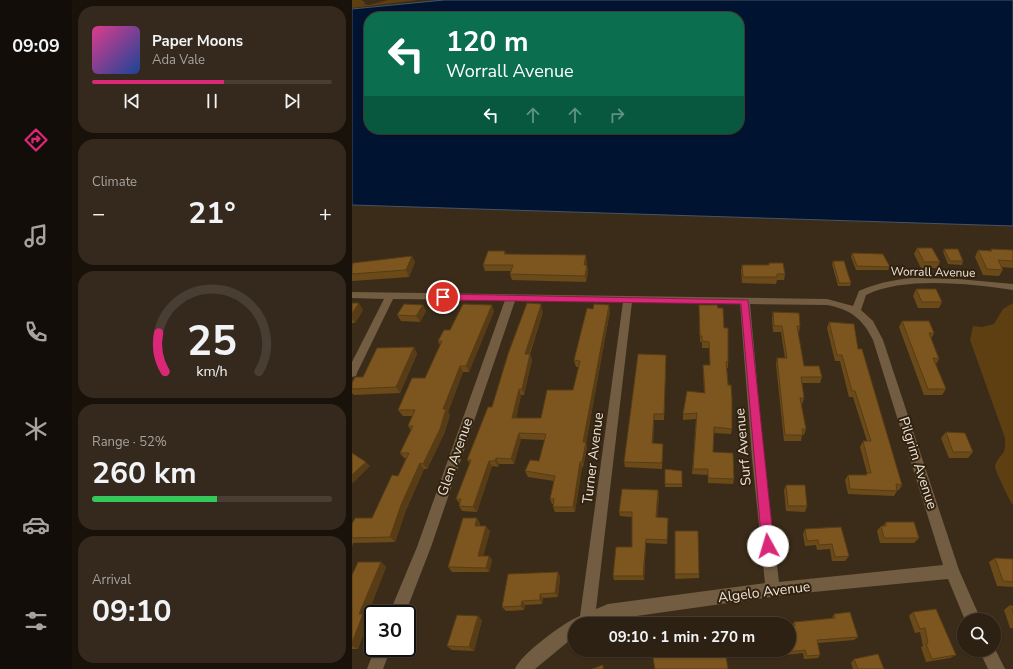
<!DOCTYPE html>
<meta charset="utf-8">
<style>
:root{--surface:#2c2113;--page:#34291c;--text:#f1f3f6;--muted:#a6a3a0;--line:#483e33;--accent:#db2777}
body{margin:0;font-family:"Nunito Sans",sans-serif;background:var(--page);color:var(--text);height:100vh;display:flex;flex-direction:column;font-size:15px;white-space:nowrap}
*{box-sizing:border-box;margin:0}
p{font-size:13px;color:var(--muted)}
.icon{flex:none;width:22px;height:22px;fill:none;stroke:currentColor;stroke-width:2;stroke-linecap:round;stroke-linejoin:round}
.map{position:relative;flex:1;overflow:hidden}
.drawer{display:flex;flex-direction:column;gap:6px;padding:6px;background:#18120a;width:280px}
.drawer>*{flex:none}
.hud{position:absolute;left:12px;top:12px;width:380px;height:122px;border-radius:16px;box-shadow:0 1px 3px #0004,0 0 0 1px var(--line);background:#0b6e4f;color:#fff;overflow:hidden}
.tools{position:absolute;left:605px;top:613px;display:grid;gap:8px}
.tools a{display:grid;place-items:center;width:44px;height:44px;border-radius:50%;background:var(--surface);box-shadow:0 1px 3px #0004,0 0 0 1px var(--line);font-size:20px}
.speed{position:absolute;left:12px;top:605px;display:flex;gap:8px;font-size:20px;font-weight:700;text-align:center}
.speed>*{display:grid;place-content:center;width:52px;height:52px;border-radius:50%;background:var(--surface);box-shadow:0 1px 3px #0004,0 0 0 1px var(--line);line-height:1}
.speed .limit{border:2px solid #111;border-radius:6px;background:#fff;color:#111}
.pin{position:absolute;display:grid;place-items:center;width:34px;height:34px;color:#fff;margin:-17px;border:2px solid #fff;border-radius:50%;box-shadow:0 1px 4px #0007}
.me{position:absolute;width:44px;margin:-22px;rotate:354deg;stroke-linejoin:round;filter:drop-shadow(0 0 3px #0008)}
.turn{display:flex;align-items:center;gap:14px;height:84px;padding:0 16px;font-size:18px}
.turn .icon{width:52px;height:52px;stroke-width:2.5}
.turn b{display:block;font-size:28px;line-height:34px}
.lanes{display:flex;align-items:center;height:38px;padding:0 16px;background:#0003;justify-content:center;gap:20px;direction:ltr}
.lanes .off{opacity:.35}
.big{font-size:30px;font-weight:700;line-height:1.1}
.drawer .card{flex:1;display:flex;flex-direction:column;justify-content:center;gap:6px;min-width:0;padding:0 14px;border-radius:16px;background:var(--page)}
.drawer .dial{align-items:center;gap:0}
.dial svg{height:104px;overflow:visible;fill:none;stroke:var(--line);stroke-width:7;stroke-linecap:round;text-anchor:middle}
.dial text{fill:var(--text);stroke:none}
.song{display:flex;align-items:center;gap:12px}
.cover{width:48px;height:48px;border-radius:6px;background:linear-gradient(135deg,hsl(330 70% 55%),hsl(220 70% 35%))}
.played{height:4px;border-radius:2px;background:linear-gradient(90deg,var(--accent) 55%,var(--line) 55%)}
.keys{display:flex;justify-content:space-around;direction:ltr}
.heat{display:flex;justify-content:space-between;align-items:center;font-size:22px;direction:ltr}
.charge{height:6px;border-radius:3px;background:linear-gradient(90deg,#34c759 52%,var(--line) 0)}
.trip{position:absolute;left:216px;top:617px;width:228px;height:40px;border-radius:20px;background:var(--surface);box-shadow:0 1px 3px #0004,0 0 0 1px var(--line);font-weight:700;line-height:40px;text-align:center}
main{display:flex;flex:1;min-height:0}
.tab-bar{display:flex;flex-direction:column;width:72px;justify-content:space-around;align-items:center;background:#120d08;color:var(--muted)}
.tab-bar .icon{width:28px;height:28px}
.tab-bar .active{color:var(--accent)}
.tab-bar b{font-size:18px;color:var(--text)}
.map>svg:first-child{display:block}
.green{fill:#5d3f12}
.water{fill:#001431;stroke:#475263;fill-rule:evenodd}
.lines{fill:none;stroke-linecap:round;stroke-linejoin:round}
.minor{fill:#725d42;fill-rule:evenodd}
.wall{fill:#6b4a1a}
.shaded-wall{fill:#573c15}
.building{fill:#7c561e;stroke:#573c15}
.route{fill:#db2777;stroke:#8e194d}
.labels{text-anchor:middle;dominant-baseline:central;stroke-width:4;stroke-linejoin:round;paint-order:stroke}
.street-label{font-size:12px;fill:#ece3d7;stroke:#31220f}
.near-street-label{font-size:14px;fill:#ece3d7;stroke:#31220f}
</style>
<main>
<nav class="tab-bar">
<b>09:09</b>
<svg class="icon active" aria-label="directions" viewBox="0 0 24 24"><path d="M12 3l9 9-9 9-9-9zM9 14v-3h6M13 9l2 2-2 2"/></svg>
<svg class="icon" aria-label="music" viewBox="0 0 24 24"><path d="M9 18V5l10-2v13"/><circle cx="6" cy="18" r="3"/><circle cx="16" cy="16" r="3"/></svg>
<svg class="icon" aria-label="phone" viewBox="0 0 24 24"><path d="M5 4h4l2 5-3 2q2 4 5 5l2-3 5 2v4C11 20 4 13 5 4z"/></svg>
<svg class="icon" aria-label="climate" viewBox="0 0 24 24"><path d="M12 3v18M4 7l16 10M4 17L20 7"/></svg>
<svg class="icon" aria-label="car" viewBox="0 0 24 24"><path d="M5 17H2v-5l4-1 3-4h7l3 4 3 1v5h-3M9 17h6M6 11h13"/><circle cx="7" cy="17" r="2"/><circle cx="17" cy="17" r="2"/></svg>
<svg class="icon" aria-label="filters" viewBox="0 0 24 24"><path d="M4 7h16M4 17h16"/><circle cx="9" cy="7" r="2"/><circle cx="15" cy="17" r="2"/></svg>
</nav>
<section class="drawer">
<div class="card">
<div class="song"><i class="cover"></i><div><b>Paper Moons</b><p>Ada Vale</p></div></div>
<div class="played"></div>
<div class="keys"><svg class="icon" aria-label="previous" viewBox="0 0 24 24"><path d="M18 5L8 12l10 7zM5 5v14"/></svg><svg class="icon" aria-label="pause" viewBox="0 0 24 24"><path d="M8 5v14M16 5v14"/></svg><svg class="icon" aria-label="next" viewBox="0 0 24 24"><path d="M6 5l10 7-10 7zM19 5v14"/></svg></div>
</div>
<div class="card"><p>Climate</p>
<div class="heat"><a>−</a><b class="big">21°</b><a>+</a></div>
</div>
<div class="card dial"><svg viewBox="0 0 100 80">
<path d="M14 69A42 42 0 1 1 86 69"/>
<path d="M14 69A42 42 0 0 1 9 39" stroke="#db2777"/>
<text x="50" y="56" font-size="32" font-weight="700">25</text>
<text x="50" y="72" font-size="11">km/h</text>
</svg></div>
<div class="card"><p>Range · 52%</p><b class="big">260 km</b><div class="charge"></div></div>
<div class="card"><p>Arrival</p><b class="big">09:10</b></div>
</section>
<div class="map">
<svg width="661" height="669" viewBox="0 0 661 669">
<rect width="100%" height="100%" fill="#3b2c19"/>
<path class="green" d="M0,0H9L13,2L12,4L17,5L36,0H66L0,8Z
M661,303V504H660C657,499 642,469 643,466C648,451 654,459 653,438L618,340L621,326L630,327L642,324L651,309Z"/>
<path class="water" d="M92,0H661V226L0,205V9ZM17,17H387V129H17Z"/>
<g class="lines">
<path class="minor" d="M560,278L606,279L661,284V290C619,284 553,276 514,295L509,310L521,321L531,340L607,570L629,620H613L596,579L441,594L256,620L245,624H223V636L183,669H163C169,654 212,622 228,616L271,302L163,301L79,547L53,614H37L65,547L153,300L41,299L5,373L4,376L0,377V362L32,299L0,298V292L475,299L501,306L507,291C524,283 541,280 560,278ZM280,302L388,304L400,458L413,583L256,604L244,609ZM398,304L475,305C498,309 511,319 521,340L591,565L427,582L412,458Z
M642,647L653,669H636L627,650H642Z
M23,648H39L31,669H15Z"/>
</g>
<path class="wall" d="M565,248L588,262L585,268H569L562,254Z
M592,249L611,261L610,265L596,264L591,252Z
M639,249L661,250V268L649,267L651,270L647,276L631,275L623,257L626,250L638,251Z
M153,251L154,254L235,261L234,265H235L236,272L234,282L160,280L158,274L159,271H133L131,265Z
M500,253L538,267L536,270H504L499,257Z
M481,261L499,283L498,286H486L480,264Z
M63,262L57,277L0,281V266Z
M417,263L433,274L432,280H425L424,284L390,283L389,271L390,265H417Z
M564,289L590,302L587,308H566L561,296Z
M0,303L11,310L3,323H0Z
M71,305L74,311L68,322L49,321L45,315Z
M257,305L258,311L234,443L235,448L231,467H230L223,512H203L201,507V504H200L198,499L202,481L176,477L173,471L187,461L193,440L169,439L162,464H147L146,467L140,466L125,512L110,511L107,506L108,504L104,499L118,463L115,460L140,407L191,312L178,354L180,360L172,395H169L164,418H189L221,390L227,367H224L222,360L241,309Z
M347,305L366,308L372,328L376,362V368H375L380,429L379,434L362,433L361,452L382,479L381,484L356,483V475L340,474L344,419L331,420V414L352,393L351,365H358L357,348H350V342H348Z
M142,311L117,372H111L96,412L98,415L92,434L75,469H72L54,510L43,542L1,543L0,546V524L20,518L46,476L54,458H52L48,453L59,430L56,426L60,416H51L46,410L73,378L88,345L86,341L98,330Z
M421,312L448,326L447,332H446L452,366L470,377L468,383H450L452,398L450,404H449L454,429L452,435H450L449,441H432L424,364L425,358H433L429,332H421L420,318Z
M550,321L582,333L579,339L587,359L584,364L594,389L590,395H572L547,327Z
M477,322L506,349L550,485L547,490H545V491L542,496L496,494L493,480L496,475H514L515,473L508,447L511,441H515L501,397H497L488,361H483L475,328Z
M62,347L65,354L48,393L2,395L0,393V383Z
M314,361L312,420H302L301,443L311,444L310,469L273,467L272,462Z
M594,432L621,452L616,458H597L589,438Z
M330,471V487H313V484Z
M434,485L455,506L453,512L434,511L432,490Z
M306,490L307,495L305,517L316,522L315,544L294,543L292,580H262L261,576L280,547V517L268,516L267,512Z
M534,522L567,538L562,543H528L525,531L529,526H531Z
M128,523V526L138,531L131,556H137L140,560L137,572H100L96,567Z
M489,527L497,556L493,561H480L478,549L465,550L464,545L453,546L451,534L453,529Z
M323,531L347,574V578L323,579Z
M643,558L661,559V587L645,586L637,562Z
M29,562L34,567L15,616L17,618L6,649H0V575Z
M206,572L208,577L206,597L191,598L190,604L173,605L172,610L154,611L150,607Z
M658,605L661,606V628H658L652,610Z
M561,612L604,655L598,658L574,662L569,647L571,646L568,632L563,633L557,616Z
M482,614L506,637L502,640L466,643L468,655L466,658L452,659L451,653L415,657L414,650H437L440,625L442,622L480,618Z
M130,620L122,651L100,650L95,646Z
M502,659L532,669H501L499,663Z"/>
<path class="shaded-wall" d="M234,255L235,261L233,271L232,265Z
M60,256L63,262L57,277L54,270Z
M235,265L236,272L234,282L233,276Z
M7,303L11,310L3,323L0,319V314Z
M71,305L74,311L68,322L64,316Z
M140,305L142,311L117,372L114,366Z
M189,305L191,312L175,360L173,354Z
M257,305L258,311L234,443L235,448L231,467L230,462L231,442Z
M62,347L65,354L48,393L44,387Z
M178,354L180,360L172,395L170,389Z
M314,355V361L312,420V414Z
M108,366L111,372L96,412L98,415L92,434L75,469L71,464L91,409Z
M167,389L169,395L163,424L160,418Z
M302,414V420L301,449L300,443Z
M167,433L169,439L162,464L159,459Z
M144,458L147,464L146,467L143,461Z
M137,461L140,466L125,512L121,507Z
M14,462L18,466L1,483L0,482V475Z
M228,462L230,467L223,512L221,507Z
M68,463L72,469L54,510L43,542L38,537L49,505Z
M306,490L307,495L305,522L304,517Z
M125,518L128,523L126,531L123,526Z
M134,526L138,531L130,561L126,556Z
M294,539V543L292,580L291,576Z
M137,556L140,560L137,572L134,568Z
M29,562L34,567L15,616L17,618L6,649L0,646V643L7,614Z
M206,572L208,577L206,597L203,593Z
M188,594L191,598L190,604L188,600Z
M170,601L173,605L172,610L169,606Z
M126,616L130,620L122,651L117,647Z"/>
<path class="building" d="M565,248H580L588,262H572Z
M592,249H606L611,261H598Z
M639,249L661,250V261L646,260L651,270L635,269L626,250L640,251Z
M136,251H153L152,254L234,255L232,265H235L233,276L158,274L161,265H131Z
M500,253L531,254L538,267L505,266Z
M60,256L54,270L0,274V266L1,263Z
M481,261H492L499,283H487Z
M417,263H431L433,274H425V277H391L390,265H417Z
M564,289H584L590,302H570Z
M0,303H7L0,314Z
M175,303L189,304V305L173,354H178L170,389H167L160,418H189L195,390H221L228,361L222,360L235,308L241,309L242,304L257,305L231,442H234L230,462H228L221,507H201L202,499H198L203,476L173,471L178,460L187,461L194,434L167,433L159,459L144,458L143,461H137L121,507L107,506L109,499H104L119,460H115L136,407H140L156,354Z
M52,304L71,305L64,316L45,315Z
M111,304L140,305L114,366H108L91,409H94L88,429L71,464L68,463L49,505L38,537L0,538V524L3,518H20L40,475L46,476L57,453H48L61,426H56L63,410H46L60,378H73L90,341H86L92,330H98Z
M347,305H365L366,308H371L372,328H376V362H374L376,385H379L380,399V429L362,427L361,452L381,453L382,479L356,478V469H341L345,413L331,414L335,391L353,393L351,365H358L357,342L350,341V336H348Z
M421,312L447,313L448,326H445L452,366H467L470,377H449L452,398H448L454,429H450L451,435H433L425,358H435L430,326H422Z
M550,321H577L582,333H577L587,359L581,358L594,389H576Z
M477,322L502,324L506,349H510L550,485L544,484L545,491L498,489L496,475H515V473H519L511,441H519L503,391H500L490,355H485Z
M62,347L44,387L0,389V383L3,377H11L25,348Z
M286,354L314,355L312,414H302L300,443L311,444L310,463L272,462Z
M594,432L613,433L621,452H601Z
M0,453L14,462L0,475Z
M313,469L330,471V484H313Z
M434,485H453L455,506H436Z
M270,489L306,490L304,517L316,518L315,540L294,539L291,576H261L264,547H280V512H267Z
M111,518H125L123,526H134L126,556H137L134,568L96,567Z
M534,522H562L567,538H532L529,526H534Z
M489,527L497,556L483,557L480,544L467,545L466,540L455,541L453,529Z
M323,531H346L347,574H323Z
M643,558L661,559V582L651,581Z
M6,562H29L7,614H11L0,643V575Z
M206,572L203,593L188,594V600L170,601L169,606L150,607L156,574Z
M658,605L661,606V613Z
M584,609L604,655L580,659L574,644L576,643L573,628L568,629L561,612Z
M498,612L506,637L465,640L468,655L455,656L453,650L417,654L416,650H437V626H443L442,622L483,618L482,614Z
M105,615L126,616L117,647L95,646Z
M312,650H373L376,669H303L300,653Z
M526,654L532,669H506L502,659Z
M251,665V669H240Z"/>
<path class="route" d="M91,294L396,300L422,546L420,551L416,552L412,551L410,546L389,304L91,300L87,297Z"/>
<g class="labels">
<g class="street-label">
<text transform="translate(581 272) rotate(1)">Worrall Avenue</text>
</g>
<g class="near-street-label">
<text transform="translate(391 447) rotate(-95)">Surf Avenue</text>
<text transform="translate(103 457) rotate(-71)">Glen Avenue</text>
<text transform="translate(241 458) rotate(-83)">Turner Avenue</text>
<text transform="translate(566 463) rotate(72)">Pilgrim Avenue</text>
<text transform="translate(412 592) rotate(-7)">Algelo Avenue</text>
</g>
</g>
</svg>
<div class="tools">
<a><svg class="icon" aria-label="search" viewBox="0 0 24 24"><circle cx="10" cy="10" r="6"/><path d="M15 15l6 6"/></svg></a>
</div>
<div class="speed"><div class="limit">30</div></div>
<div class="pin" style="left:91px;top:297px;background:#d93025"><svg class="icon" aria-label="arrive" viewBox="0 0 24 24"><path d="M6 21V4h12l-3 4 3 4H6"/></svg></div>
<svg class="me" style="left:416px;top:546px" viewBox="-20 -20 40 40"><circle r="19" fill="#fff"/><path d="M0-13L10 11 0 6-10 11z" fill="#db2777"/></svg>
<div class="trip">09:10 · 1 min · 270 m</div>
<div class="hud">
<div class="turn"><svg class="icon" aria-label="left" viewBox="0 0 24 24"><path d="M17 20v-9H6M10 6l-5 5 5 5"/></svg><div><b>120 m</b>Worrall Avenue</div></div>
<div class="lanes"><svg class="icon" aria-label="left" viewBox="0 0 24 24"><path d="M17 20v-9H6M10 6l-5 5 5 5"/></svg><svg class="icon off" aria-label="ahead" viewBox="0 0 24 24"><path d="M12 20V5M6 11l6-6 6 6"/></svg><svg class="icon off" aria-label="ahead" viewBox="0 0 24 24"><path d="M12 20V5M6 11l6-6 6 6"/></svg><svg class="icon off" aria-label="right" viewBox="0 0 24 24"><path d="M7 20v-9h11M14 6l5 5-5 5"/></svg></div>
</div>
</div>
</main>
